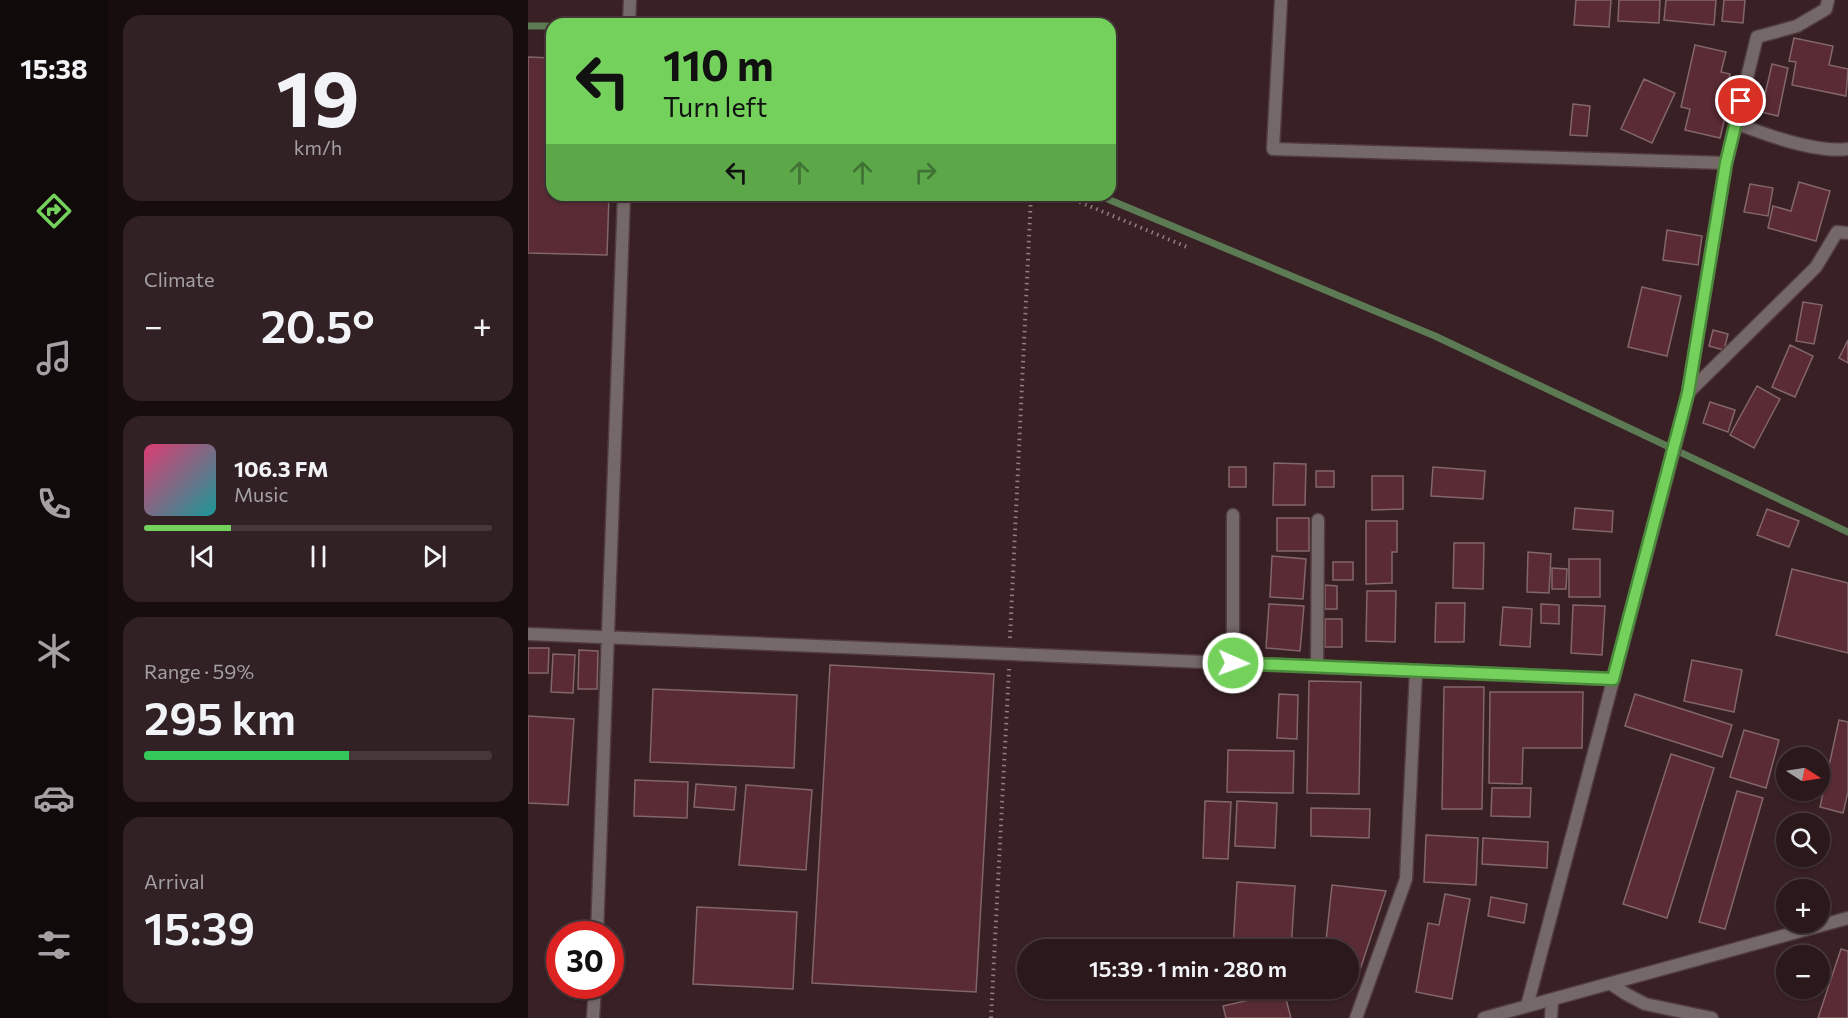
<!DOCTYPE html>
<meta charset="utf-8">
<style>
:root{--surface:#2a181b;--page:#322124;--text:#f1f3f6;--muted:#a5a0a3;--line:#46373a;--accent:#74d25c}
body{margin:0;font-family:Commissioner,sans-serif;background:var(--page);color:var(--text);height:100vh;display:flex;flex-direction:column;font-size:22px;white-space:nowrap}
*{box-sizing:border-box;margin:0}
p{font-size:20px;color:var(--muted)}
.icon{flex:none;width:33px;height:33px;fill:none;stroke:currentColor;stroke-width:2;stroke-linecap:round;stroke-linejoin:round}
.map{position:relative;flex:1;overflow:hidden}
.panel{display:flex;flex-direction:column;gap:15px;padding:15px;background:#170d0f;width:420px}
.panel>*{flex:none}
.banner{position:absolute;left:18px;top:18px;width:570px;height:183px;border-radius:18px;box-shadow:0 2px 4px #0004,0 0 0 2px var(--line);background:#74d25c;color:#111;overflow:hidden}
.needle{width:39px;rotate:102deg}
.controls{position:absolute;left:1248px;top:747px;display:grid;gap:12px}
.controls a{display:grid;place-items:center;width:54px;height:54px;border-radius:50%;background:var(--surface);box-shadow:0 2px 4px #0004,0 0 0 2px var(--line);font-size:30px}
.speed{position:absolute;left:18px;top:921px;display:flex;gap:12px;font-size:30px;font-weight:700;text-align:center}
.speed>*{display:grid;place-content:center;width:78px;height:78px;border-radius:50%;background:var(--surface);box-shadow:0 2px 4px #0004,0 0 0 2px var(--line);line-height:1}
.speed .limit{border:9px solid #d22;background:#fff;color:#111}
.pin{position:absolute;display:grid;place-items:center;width:51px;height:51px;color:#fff;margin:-26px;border:3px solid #fff;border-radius:50%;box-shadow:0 2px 6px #0007}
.me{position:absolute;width:66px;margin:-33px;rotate:92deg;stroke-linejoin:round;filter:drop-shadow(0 0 4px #0008)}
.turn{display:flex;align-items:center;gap:21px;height:126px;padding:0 18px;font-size:27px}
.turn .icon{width:78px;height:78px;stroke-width:2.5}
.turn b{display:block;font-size:42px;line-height:51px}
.lanes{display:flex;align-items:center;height:57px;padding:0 18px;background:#0003;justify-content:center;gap:30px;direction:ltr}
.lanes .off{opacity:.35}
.big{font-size:45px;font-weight:600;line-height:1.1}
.panel .tile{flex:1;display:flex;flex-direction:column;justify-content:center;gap:9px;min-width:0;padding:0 21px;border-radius:18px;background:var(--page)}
.panel .dial{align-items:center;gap:0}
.dial b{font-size:78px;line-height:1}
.song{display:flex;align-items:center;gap:18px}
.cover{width:72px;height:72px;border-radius:9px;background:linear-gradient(135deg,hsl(340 70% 55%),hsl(180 70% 35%))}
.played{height:6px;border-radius:3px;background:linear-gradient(90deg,var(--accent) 25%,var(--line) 25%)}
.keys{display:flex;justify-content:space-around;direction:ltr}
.heat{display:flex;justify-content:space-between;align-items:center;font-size:33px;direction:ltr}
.charge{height:9px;border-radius:4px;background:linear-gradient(90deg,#34c759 59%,var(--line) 0)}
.trip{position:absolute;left:489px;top:939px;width:342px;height:60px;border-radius:30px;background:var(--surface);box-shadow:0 2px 4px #0004,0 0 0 2px var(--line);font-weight:600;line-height:60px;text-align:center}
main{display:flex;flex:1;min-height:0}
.menu{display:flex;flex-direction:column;width:108px;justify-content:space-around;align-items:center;background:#110a0b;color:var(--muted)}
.menu .icon{width:42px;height:42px}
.menu .selected{color:var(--accent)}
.menu b{font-size:27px;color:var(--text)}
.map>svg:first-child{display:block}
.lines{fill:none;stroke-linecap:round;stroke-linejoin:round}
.stream{stroke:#5c7b54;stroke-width:7}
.building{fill:#5a2b34;stroke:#82666a;stroke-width:1.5}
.minor-casing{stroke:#523c3f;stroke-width:15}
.tertiary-casing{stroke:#523c3f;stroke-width:15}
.path{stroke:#927f82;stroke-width:4;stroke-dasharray:1.5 4.5;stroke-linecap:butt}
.minor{stroke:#756869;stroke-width:12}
.tertiary{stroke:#756869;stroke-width:12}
.route-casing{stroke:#4b883c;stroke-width:15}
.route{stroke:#74d25c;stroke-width:10}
</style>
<main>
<nav class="menu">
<b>15:38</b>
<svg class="icon selected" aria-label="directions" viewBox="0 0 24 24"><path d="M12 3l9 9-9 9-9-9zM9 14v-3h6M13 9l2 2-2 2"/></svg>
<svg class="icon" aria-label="music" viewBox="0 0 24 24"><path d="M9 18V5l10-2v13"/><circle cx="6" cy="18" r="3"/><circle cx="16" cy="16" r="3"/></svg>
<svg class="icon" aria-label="phone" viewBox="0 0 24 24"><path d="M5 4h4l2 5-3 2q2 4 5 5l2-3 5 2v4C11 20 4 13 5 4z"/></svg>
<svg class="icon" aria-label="climate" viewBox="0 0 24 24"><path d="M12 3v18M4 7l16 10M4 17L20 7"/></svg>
<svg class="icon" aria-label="car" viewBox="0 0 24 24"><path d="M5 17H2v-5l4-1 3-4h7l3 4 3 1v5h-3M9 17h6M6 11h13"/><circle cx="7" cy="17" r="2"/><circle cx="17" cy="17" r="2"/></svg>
<svg class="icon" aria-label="filters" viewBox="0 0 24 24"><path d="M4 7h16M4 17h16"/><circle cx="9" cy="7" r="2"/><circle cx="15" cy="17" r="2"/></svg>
</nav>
<section class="panel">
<div class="tile dial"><b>19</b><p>km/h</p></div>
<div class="tile"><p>Climate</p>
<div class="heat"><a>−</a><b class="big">20.5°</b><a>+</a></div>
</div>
<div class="tile">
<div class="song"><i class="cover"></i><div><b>106.3 FM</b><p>Music</p></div></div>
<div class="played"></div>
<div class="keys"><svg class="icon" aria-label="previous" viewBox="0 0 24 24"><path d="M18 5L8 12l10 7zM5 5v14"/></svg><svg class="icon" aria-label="pause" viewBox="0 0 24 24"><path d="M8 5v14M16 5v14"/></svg><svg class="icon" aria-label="next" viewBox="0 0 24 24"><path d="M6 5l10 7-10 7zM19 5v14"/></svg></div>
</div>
<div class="tile"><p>Range · 59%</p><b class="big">295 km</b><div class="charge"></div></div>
<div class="tile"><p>Arrival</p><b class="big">15:39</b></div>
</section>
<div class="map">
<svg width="1320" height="1018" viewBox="0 0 1320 1018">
<rect width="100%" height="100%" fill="#382024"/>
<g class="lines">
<path class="stream" d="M0,26H24
M570,195L907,336L1320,532"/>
</g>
<path class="building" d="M1048,0H1083L1081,27L1046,25Z
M1091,0H1132L1131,23L1090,21Z
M1138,0H1188L1186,25L1136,20Z
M1196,0H1217L1215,23L1194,21Z
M1266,38L1305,46L1301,65L1320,69L1318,96L1264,85L1268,62L1261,61Z
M1167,45L1198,52L1193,72L1202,74L1194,108L1199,109L1192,138L1157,130L1162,109L1153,107Z
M0,57L24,58V195H81L79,255L0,253Z
M1244,64L1260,68L1250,116L1233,112Z
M1116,79L1147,93L1124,143L1093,129Z
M1045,104L1062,106L1059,136L1042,135Z
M1271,182L1302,191L1288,241L1240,228L1245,206L1263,211Z
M1222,184L1245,188L1240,216L1216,212Z
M1139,230L1174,236L1170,265L1135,260Z
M1114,287L1153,296L1139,356L1100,347Z
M1275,302L1294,305L1286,344L1268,341Z
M1185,330L1200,334L1196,350L1181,346Z
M1320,340V363L1311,358Z
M1262,345L1285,356L1267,397L1244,387Z
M1229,386L1252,399L1226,448L1202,435Z
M1182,402L1207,410L1200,432L1175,423Z
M746,463L778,464L777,505H745Z
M701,467H718V487H701Z
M905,467L957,471L955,499L903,496Z
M788,471H806V487H788Z
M844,476H875V509L844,510Z
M1047,508L1085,511L1084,532L1045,529Z
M1239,509L1271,521L1261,547L1229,535Z
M749,518H781V551H749Z
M838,521H869V552H864V583L838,584Z
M926,543H956L955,589L925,588Z
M1000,552L1023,554L1021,593L999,592Z
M744,556L778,559L775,599L742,597Z
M1041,559H1072V597H1041Z
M805,562H825V580H805Z
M1024,568L1039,569L1038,589H1024Z
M1264,569L1320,583V653L1248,635Z
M797,585L809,586V609H797Z
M839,591H868L867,642L838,641Z
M908,603H937L936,642H907Z
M741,604L776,606L772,651L738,648Z
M1013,604L1031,605V624L1013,623Z
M1045,605L1077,606L1074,655L1043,653Z
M975,607L1004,609L1002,647L972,645Z
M797,619H814V647H797Z
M0,648H21L20,673H0Z
M51,650L70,651L69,689H50Z
M25,654L47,655L45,693L23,692Z
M1164,660L1214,670L1206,712L1156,701Z
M302,665L466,674L448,992L284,983Z
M781,681L833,682L831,794L779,793Z
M916,687H956L954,809H914Z
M125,689L269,695L266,768L122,762Z
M962,692H1055L1054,748H995L994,784L961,783Z
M751,694L770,695L769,739L749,738Z
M1107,694L1204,725L1194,757L1097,726Z
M0,716L46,719L40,805L0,803Z
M1311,720L1320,722V792L1315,813L1292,807Z
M1216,730L1251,740L1238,788L1202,777Z
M700,750L766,751L765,793L699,792Z
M1143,754L1186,768L1139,918L1095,904Z
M107,780L160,782L159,818L106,816Z
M168,784L208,787L206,810L166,807Z
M218,785L284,790L278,870L211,865Z
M964,788H1003L1002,817L963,816Z
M1209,791L1235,798L1197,929L1171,922Z
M677,801L703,802L700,859L675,858Z
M709,801L749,803L747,848L707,846Z
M783,808L842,809L841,838L783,836Z
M898,835L950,838L948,885L896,882Z
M955,838L1020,842L1019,868L954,864Z
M709,882L767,886L763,950L705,947Z
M804,885L858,891L828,982L820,981V950H797Z
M917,894L942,899L924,999L888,992L900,923L911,925Z
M963,897L999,904L996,923L960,916Z
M169,907L269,912L265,989L165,984Z
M1313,949L1320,951V1018H1290Z
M756,992L763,1018H698L695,1006Z"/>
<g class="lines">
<g class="minor-casing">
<path id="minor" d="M753,0L745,149L1198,163
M101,24L102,0
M1208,123C1238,135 1288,153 1320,149
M1160,393L1288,267L1309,232L1320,233
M0,634L1085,679
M705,663V515
M789,666L790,520
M69,934L96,195
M1083,984L1098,994L1117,1004L1184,1018
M999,1006L1151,431L1160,393L1198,163L1229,37L1269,26L1298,9L1300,0
M65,1018L67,986
M828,1018L878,879L888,671
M1023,1018L1024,1000"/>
</g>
<g class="tertiary-casing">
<path id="tertiary" d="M956,1018L1320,918"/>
</g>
<path class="path" d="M535,195L659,247
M482,638L503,195
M463,1018L481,669"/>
<use href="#minor" class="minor"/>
<use href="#tertiary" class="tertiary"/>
</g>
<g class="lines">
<g class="route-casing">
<path id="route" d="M705,663L1085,679L1160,393L1198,163L1213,101"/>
</g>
<use href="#route" class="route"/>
</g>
</svg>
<div class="controls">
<a><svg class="needle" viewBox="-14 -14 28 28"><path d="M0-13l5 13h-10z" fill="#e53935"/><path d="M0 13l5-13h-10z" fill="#a5a0a3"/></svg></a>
<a><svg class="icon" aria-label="search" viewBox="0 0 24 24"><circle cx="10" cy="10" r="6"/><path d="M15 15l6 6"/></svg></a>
<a>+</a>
<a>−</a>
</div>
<div class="speed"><div class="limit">30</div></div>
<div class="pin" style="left:1213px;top:101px;background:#d93025"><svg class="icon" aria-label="arrive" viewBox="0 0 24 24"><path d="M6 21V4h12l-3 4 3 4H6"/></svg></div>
<svg class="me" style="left:705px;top:663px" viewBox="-20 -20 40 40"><circle r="17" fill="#74d25c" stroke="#fff" stroke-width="3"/><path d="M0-11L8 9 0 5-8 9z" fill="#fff"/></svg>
<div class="trip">15:39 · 1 min · 280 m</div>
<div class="banner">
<div class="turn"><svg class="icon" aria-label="left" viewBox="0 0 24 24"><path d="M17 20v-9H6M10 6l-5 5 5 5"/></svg><div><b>110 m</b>Turn left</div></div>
<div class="lanes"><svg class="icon" aria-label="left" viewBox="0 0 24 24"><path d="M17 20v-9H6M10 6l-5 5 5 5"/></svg><svg class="icon off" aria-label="ahead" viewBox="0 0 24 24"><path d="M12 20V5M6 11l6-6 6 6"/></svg><svg class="icon off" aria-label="ahead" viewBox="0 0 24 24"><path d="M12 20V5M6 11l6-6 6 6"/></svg><svg class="icon off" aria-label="right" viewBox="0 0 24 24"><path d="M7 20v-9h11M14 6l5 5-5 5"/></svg></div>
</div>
</div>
</main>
